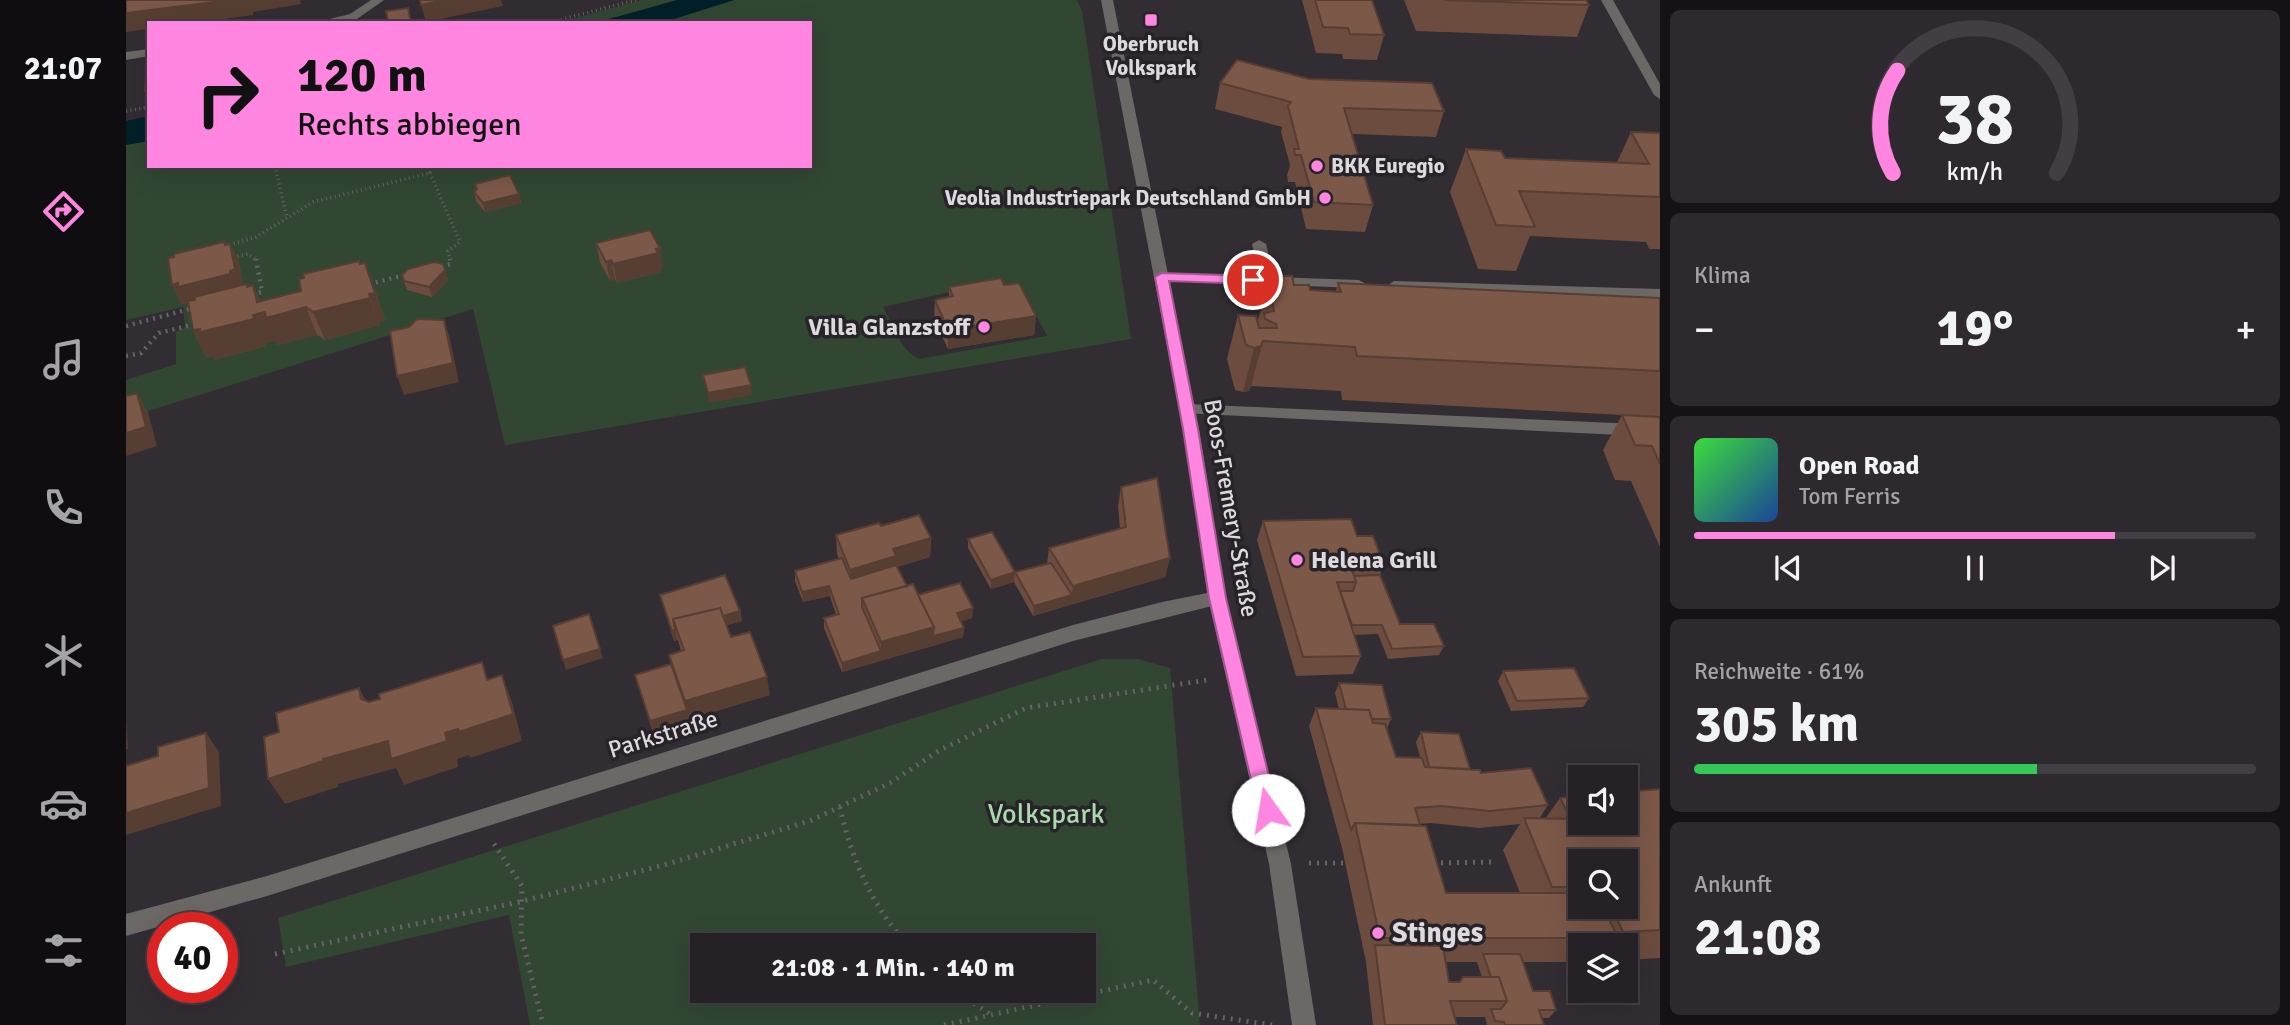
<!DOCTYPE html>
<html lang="de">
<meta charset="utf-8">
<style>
:root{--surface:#262126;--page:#2e292e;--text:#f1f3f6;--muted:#a4a3a7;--line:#423e43;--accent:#fe86e0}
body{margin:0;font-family:Signika,sans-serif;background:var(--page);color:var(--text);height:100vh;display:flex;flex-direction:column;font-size:26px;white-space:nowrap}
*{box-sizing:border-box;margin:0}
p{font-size:23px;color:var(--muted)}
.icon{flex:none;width:38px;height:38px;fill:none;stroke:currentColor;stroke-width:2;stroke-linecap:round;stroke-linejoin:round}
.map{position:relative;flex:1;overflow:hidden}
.side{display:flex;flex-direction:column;gap:10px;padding:10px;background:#151215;width:630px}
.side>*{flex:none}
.hud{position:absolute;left:21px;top:21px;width:665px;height:147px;border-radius:0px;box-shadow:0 7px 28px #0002,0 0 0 2px var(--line);background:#fe86e0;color:#111;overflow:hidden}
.controls{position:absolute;left:1442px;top:765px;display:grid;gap:14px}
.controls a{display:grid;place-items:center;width:70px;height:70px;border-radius:0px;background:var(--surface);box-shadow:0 7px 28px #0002,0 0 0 2px var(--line);font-size:35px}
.speed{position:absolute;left:21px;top:912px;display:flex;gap:14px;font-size:35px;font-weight:700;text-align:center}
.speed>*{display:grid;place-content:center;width:91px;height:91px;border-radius:50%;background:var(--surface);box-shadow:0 7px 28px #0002,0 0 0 2px var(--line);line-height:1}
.speed .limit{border:10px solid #d22;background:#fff;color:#111}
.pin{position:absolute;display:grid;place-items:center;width:60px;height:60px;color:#fff;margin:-30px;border:4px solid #fff;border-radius:50%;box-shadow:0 2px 7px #0007}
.me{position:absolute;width:77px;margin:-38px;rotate:347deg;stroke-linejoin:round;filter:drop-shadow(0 0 5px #0008)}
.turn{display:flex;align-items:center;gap:24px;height:147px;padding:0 35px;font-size:32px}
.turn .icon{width:91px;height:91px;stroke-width:2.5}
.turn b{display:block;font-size:49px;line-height:60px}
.big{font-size:52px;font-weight:800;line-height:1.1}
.side .tile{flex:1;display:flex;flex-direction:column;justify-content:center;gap:10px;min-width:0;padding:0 24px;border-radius:10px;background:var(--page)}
.side .dial{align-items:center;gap:0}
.dial svg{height:182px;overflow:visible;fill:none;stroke:var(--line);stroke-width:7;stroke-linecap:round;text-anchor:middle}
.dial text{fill:var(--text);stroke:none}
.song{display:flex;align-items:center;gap:21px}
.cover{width:84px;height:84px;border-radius:10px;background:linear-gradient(135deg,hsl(120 70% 55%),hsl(220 70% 35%))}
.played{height:7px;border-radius:4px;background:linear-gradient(90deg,var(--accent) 75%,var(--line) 75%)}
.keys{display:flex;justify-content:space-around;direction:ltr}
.heat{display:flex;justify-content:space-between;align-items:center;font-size:38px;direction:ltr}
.charge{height:10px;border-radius:5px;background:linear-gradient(90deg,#34c759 61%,var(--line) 0)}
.trip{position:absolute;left:564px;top:933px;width:406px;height:70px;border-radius:0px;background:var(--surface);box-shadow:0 7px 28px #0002,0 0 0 2px var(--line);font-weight:800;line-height:70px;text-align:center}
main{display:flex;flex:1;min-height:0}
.tab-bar{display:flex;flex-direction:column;width:126px;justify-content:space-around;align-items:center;background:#0f0d0f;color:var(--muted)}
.tab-bar .icon{width:49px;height:49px}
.tab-bar .active{color:var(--accent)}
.tab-bar b{font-size:32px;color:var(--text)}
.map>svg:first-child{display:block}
.green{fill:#314732;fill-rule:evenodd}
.water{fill:#00202a}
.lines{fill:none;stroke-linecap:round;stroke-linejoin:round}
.path-far2{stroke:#676268;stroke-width:3.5;stroke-dasharray:1 3.5;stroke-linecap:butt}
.path-far1{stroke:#676268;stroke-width:4.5;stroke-dasharray:2 5;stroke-linecap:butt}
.path{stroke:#676268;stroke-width:5;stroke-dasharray:2 6;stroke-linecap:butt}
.service{fill:#6b6865;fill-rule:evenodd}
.minor{fill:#6b6865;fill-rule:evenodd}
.tertiary{fill:#6b6865;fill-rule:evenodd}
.wall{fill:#6b4c3e;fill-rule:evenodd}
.shaded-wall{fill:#573e32}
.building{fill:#7c5848;stroke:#573e32;stroke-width:2}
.route{fill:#fe86e0;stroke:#a55792;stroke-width:2}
.poi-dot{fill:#fe86e0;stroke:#282329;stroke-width:2.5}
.labels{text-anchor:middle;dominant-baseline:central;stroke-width:7;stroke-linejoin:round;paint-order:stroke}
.far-poi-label{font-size:21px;font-weight:bold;fill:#ddd9de;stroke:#282329}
.poi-label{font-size:24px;font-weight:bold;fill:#ddd9de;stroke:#282329;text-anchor:end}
.street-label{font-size:24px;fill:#ddd9de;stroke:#282329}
.near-park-label{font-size:28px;fill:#a8dbab;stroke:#282329}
.near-poi-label{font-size:28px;font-weight:bold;fill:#ddd9de;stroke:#282329;text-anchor:start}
</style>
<main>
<nav class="tab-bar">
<b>21:07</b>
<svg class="icon active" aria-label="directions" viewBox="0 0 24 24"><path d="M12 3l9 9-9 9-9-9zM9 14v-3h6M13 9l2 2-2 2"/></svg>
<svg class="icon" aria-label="music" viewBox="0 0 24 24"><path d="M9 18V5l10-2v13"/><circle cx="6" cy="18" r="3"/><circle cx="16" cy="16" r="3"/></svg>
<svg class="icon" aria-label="phone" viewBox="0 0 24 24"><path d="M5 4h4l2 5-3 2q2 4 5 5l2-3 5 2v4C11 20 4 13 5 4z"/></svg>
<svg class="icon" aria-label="climate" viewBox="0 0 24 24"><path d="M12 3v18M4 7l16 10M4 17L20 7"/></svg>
<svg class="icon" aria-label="car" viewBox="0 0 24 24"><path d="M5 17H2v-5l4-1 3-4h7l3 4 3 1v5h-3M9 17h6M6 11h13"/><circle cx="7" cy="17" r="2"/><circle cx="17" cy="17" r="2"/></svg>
<svg class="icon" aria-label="filters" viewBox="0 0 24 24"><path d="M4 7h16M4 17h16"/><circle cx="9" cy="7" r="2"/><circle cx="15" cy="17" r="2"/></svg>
</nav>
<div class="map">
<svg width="1534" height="1025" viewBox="0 0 1534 1025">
<rect width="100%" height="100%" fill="#322c33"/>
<path class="green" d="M516,0H551C511,14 474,23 431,23Z
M608,0H951L956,11L1005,339L379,445L347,309L0,418V380L50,364V332L59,327L57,307L0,320V145L23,141V166H684V23H535ZM865,283L897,291L921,336L793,359C774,350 767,325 757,307Z
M976,659H1012L1044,668L1074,1025H404L383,915L160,967L152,918ZM576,945H957V990H576Z"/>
<path class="water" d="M551,0H608L535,23H469Z
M23,116V141L0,145V121Z"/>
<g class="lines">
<path class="path-far2" d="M422,23L510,0
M0,111L23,107
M149,166L161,218
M304,173L334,242L322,251L324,260
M99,246L130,237L187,202L304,173L302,166
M107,257L122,254L130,260"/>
<path class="path-far1" d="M315,266L325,264L324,259
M243,284L279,275
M126,294L136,292L130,259
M0,326L67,308
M0,356L15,353L33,333L69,324"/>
<path class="path" d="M714,807C725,859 746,905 781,945
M368,844L396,886L395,934L417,1025
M1183,863H1219
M1307,863L1370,862
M149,954L393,902L538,865L684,821L764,783L814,750L900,708L1081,680
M828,990L864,1014
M818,1025L1027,980L1066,1013L1146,1025"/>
<path class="service" d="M1475,0H1487L1534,84V99L1528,95Z
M1133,240L1140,244L1148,277L1233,280L1240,284L1233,288L1036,281L1029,277L1036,273L1133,276L1126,244Z
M1268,281L1534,289V299L1263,289L1261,286Z
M1061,404L1534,425V437L1055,413L1053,409Z"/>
<path class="minor" d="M245,0H258L231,19L187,23L224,14Z
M23,49V56L0,60V52Z
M1091,591L1098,593L1100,598L1098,603L947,641L141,896L0,936V914L141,876L947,625L1036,602Z"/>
<path class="tertiary" d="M975,0H987L1073,429L1100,598L1165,864L1190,1025H1166L1143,864L1082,598L1057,429Z"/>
</g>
<path class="wall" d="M1176,0H1246L1258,35L1251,60L1217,59L1216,54L1190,53Z
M1278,0H1460L1463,5L1451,37L1290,31Z
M1183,79L1318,111L1310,137L1226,134L1247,205L1239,232L1180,229L1169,182H1162L1161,175L1164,165L1155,132L1156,127L1089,109L1094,83Z
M1505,132L1534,133V249H1523L1520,242L1404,236L1390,271L1352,269L1324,192L1340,149L1379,158L1491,162Z
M349,184L393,194L395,203L359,212L350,201L348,192L350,190Z
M98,242L100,245L104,244L113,263L117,285L120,284L122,286L127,285L134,301L175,291L234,264L249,290L259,320L253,322L254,325L199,340L191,335L152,345L150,340L139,343L140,346L88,360L86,356L80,358L67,330L62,306L60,303L55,304Z
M470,243L537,267L534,268L535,272L491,283L489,279L484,281L474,262Z
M319,270L322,280L306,297L281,290L276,275Z
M1144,276L1184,290L1210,291L1212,283L1534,298V417L1216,400L1215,391L1125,386L1123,391L1117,392L1109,390L1101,359L1112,315L1133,328L1132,320Z
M878,285L910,316L908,335L822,349L808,319L809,300L823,297V287Z
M1496,415L1534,417V547L1505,481L1489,480L1477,450Z
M995,487L1044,558L1039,577L907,616L888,582L889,572L921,564L923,548L994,529L992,506Z
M1137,521L1231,536L1258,565L1254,575L1274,624L1318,646L1313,655L1262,659L1252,634L1229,635L1235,656L1227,674L1170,676L1131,540Z
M755,526L805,538L804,557L771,567L781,586L792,595L847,608L846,618L835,621L838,628L837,637L716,672L698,628V618L710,615L704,596L677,602L669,581V571L713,559L711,554L710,535Z
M842,539L889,572L888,582L865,589L842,548Z
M534,595L614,611L616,621L600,625L605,637L644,695L526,730L509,675L545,664L543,655L555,651L552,640L548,641Z
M1377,671L1463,698L1457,707L1385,711L1372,681Z
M1213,683L1265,719L1261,728L1270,757H1294L1290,742L1295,732L1344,769L1355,773L1422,805L1413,819H1419L1434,798L1534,789V958L1500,960V945H1454V962H1397L1407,991L1430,1010L1423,1018H1415L1418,1025H1361L1359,1017H1328L1331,1025H1247L1240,962L1216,848L1183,726L1190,708L1213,709L1209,693ZM1305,823L1353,828L1394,824L1377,850L1394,893H1320L1293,824ZM1454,861L1500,906H1454ZM1320,962H1351L1356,977H1337L1333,982H1323Z"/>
<path class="shaded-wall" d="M104,0H174L175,4L127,12V15L70,23H23V29L0,32V13Z
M318,0H375L377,6L300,22L295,5Z
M23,90V100L19,91Z
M393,194L395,203L359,212L357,203Z
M104,244L113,263L118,288L62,306L60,303L55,304L46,285L52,283Z
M534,248L537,267L534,268L535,272L491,283L487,264Z
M485,260L489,279L484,281L480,262Z
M239,263L249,290L259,320L253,322L243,294Z
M319,270L322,280L306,297L303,287Z
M120,284L133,311L127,285L138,312L180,307L191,335L152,345L150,340L139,343L140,346L88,360L86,356L80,358L67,330L121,287Z
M244,298L254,325L199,340L187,312Z
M910,316L908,335L822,349V330Z
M318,320L324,339L333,382L278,395L271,376Z
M1137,341L1125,386L1123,391L1117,392L1128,348Z
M625,385L626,395L583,403L582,393Z
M11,393L22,412L31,446L0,456V433Z
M805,538L804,557L770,567L725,589L724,570L767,549Z
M1044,558L1039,577L944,605L947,586Z
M889,572L888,582L865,589V580Z
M703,586L704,596L677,602L676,592Z
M946,595L944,605L907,616L908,606Z
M847,608L846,618L831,623V613Z
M614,611L616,621L554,639L551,630Z
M808,627L807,646L716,672V663L755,651V642Z
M838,628L837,637L807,646V636Z
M549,630L552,640L548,641L546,631Z
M474,649L477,658L440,670L437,660Z
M376,675L386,702L396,741L344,758L343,755L331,759L332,767L278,785L270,768L212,784V787L159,804L142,779L197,759L262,741L319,733Z
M641,677L644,695L526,730L524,721L561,710L559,701Z
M233,688L247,714L235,699Z
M0,721L2,749H0Z
M80,733L93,752L95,806L0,835V813Z"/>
<path class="building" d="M0,0H104L0,13Z
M294,0H318L295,5Z
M1189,0H1246L1258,35L1224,34L1222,28L1197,27Z
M1318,0H1460L1463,5Z
M282,8L285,23H262L260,11Z
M21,58H23V90L19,91Z
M1111,60L1183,79L1306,83L1318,111L1218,108L1247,205L1188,202L1175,155H1169L1168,149H1173L1162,106L1165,102L1094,83Z
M1505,132L1534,133V197L1393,191L1409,227L1370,225L1340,149L1375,151L1379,158L1523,164Z
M384,175L393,194L357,203L348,192L351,189L349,184Z
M524,230L534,248L530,249L532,253L487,264L485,260L480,262L470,243Z
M98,242L99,245L104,244L109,269L104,271V274L52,287V283L46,285L42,258L48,257V254Z
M233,261L234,264L239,263L249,293L243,294L244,298L187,312L180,307L140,318L139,312L127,315L128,319L74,332V329L67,330L62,301L69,300L68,297L120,284L121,287L127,285L131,302L175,291L173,279L178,278L177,274Z
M308,262L317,264L319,270L303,287L278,281L276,275L282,269Z
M1144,276H1166L1168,285H1183L1184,290L1215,292L1212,283L1534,298V371L1231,356L1229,347L1152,342L1137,341L1135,346L1128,348L1120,345L1112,315L1130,316L1133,328H1151L1150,324L1139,319L1138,313L1148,311L1144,288H1147Z
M875,278L878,285L893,283L910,316L822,330L809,300L827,296L823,287Z
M291,319L318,320L327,363L271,376L264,331L283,327Z
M619,367L625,385L582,393L577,375Z
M11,393L20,427L0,433V396Z
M1496,415L1534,417V464L1526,446L1509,445Z
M1031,478L1044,558L947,586L923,548L1000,527L995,487Z
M793,515L805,538L767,549L770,556L724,570L710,535L753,523L755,526Z
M1225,519L1231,536H1247L1258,565L1225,567L1230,582H1211L1235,656L1177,657L1137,521Z
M866,532L889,572L865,580L842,539Z
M716,558L725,579L770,565L781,586L736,598V607L755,651L716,663L698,618L713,614L703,586L676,592L669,571Z
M925,563L946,595L908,606L889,572Z
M599,575L614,611L597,616L594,608L547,619L549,630L546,631L534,595Z
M1254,575L1274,624H1308L1318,646L1266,649L1256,625H1226L1214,591H1227L1230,582L1228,576Z
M834,583L847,608L831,613L838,628L807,636L808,627L792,595Z
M787,584L808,627L755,642L736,598Z
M594,608L605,637L624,632L641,677L559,701L543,655L558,650L547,619Z
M463,614L474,649L437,660L427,626Z
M356,662L361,680L376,675L387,714L333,732L332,729L319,733L321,741L265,759L262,741L197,759V761L142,779L138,737L153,732L150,713L233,688L235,699L243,702L254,699L253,694Z
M545,664L561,710L524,721L509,675Z
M1448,668L1463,698L1391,701L1377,671Z
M1213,683L1256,685L1265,719H1246L1243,710L1220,709Z
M1190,708L1243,710L1247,723L1259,724L1270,757L1296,758L1299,767L1354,770L1355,773L1405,768L1422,805L1364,811L1315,806L1289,808L1294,825L1229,823L1225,830Z
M1295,732L1333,734L1344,769L1303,767Z
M80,733L83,788L0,813V766L32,756V747Z
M1534,789V930L1497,932L1485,906H1500V861H1454V887H1426L1398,818L1445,819L1434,798L1454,796V822H1500V792Z
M1229,823L1300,826L1320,893H1454V906H1477L1492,938H1254Z
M1249,945L1317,946L1323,982H1334L1337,977H1373L1381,1001H1324L1331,1025H1259Z
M1357,954H1394L1407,991H1424L1430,1010H1413L1418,1025H1379L1378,1022L1369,1021L1365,1009H1375L1381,1001L1373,977H1365Z"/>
<path class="route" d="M1036,273L1127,276L1133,280L1127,284L1043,281L1072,429L1100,598L1151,810L1149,816L1142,818L1135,816L1132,810L1083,598L1057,429L1029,277Z"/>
<g class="poi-dot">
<rect x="1018" y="13" width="14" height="14" rx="3.5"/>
<circle cx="1191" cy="166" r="7"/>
<circle cx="1199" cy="198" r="7"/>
<circle cx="858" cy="327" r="7"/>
<circle cx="1171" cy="560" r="7"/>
<circle cx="1252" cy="933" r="7"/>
</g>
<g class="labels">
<g class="far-poi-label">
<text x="1025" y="44">Oberbruch<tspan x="1025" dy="24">Volkspark</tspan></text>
<text x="1205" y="166" text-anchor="start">BKK Euregio</text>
<text x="1185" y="198" text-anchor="end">Veolia Industriepark Deutschland GmbH</text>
</g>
<g class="poi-label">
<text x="844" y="327">Villa Glanzstoff</text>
<text x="1185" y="560" text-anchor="start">Helena Grill</text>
</g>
<g class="street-label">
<text transform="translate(1105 508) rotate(80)">Boos-Fremery-Straße</text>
<text transform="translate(537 734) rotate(-17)">Parkstraße</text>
</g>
<g class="near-park-label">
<text x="920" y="814">Volkspark</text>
</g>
<g class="near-poi-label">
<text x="1266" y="933">Stinges</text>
</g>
</g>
</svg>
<div class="controls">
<a><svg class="icon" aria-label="sound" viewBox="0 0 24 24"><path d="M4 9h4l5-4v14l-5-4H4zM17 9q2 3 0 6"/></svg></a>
<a><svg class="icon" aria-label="search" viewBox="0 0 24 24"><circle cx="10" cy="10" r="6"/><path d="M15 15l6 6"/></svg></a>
<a><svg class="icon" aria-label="layers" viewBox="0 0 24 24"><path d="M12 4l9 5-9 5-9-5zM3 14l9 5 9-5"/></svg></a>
</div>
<div class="speed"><div class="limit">40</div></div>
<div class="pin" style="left:1127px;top:280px;background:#d93025"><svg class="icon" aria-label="arrive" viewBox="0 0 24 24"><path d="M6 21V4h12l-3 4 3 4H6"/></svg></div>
<svg class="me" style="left:1142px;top:810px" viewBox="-20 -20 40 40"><circle r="19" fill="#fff"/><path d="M0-13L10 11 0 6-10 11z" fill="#fe86e0"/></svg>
<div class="trip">21:08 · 1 Min. · 140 m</div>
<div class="hud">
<div class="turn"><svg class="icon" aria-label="right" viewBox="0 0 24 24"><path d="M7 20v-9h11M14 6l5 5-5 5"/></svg><div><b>120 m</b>Rechts abbiegen</div></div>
</div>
</div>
<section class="side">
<div class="tile dial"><svg viewBox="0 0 100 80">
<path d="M14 69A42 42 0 1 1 86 69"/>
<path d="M14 69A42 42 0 0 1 16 24" stroke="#fe86e0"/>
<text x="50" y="56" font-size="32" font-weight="700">38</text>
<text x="50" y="72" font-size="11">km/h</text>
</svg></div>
<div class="tile"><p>Klima</p>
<div class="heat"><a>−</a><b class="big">19°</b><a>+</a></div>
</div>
<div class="tile">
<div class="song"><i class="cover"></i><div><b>Open Road</b><p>Tom Ferris</p></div></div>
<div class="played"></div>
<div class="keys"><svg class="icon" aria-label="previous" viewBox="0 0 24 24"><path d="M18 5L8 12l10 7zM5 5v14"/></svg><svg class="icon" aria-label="pause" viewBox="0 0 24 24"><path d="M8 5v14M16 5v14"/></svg><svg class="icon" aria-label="next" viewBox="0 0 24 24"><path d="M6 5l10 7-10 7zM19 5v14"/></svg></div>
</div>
<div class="tile"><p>Reichweite · 61%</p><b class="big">305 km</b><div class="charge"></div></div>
<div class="tile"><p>Ankunft</p><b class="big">21:08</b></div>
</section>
</main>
